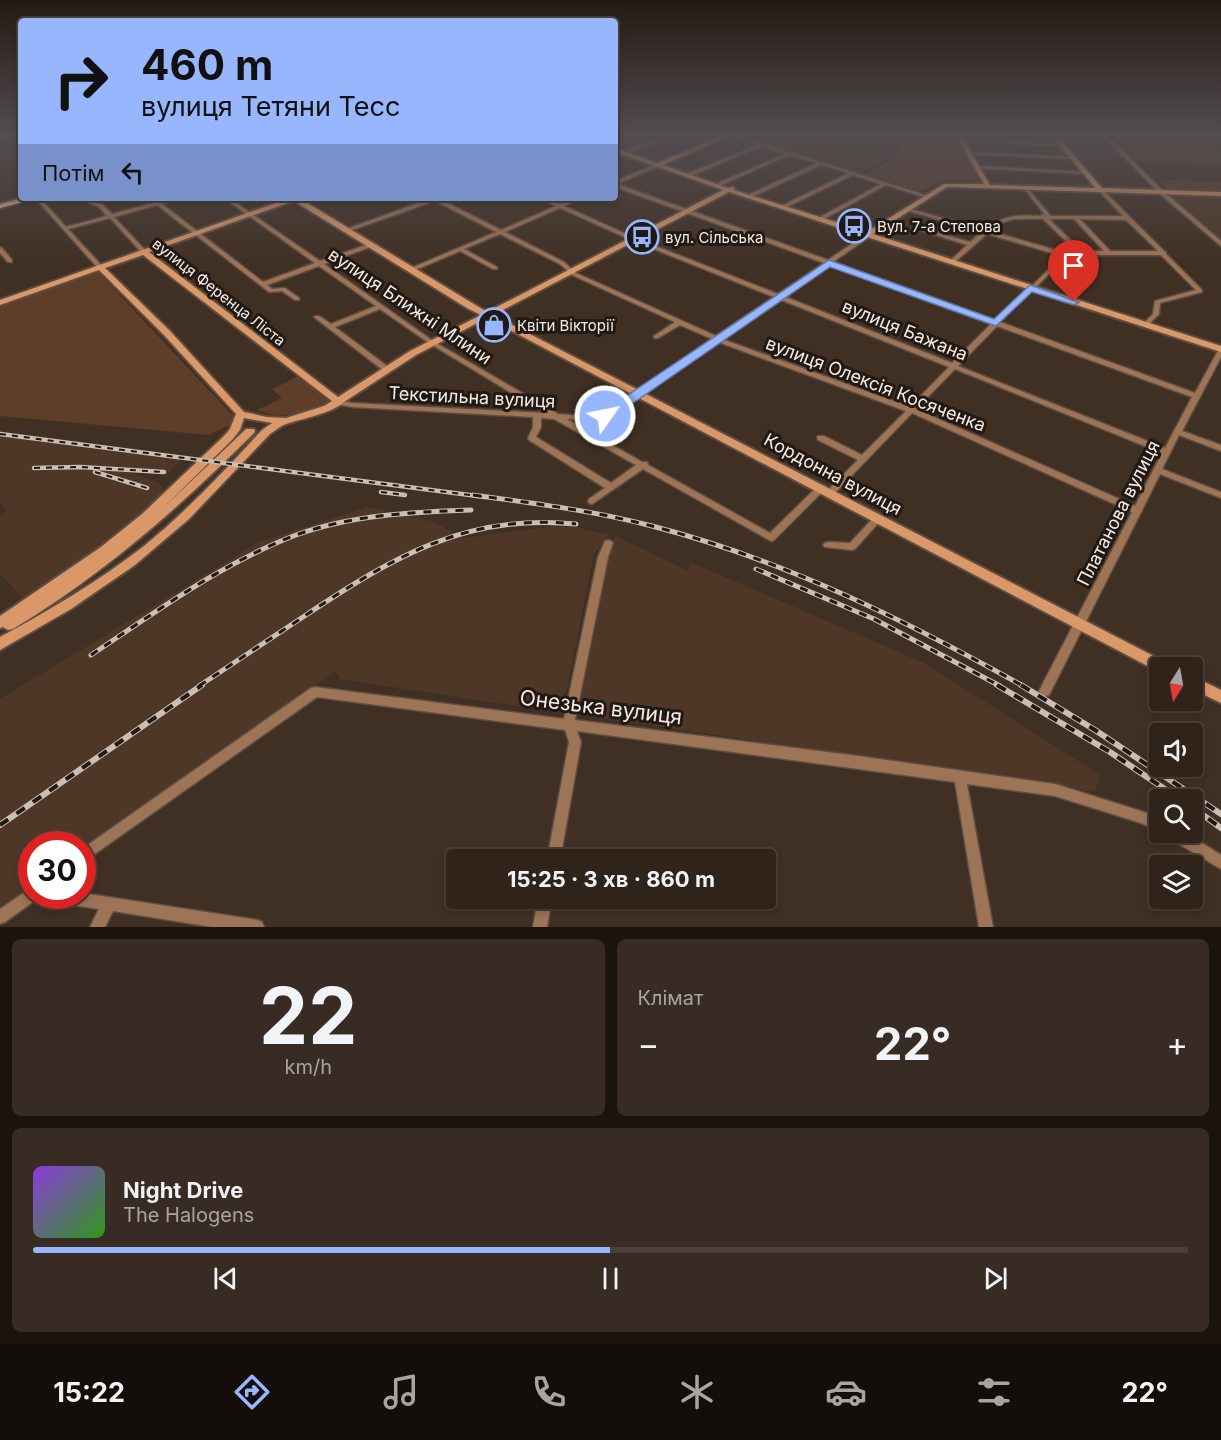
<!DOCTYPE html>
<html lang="uk">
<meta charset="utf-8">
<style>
:root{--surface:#30231a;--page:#382b23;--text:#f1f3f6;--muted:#a8a4a2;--line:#4b4039;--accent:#97b6fd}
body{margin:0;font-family:Inter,sans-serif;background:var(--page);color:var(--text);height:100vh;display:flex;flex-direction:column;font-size:22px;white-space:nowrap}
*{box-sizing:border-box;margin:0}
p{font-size:20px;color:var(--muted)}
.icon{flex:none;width:33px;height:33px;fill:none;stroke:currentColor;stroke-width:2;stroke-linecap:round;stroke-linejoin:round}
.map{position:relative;height:927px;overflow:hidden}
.panel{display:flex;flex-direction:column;gap:12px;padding:12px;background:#1a130e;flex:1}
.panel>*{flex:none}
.top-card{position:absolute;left:18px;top:18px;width:600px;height:183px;border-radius:6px;box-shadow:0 3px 9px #0003,0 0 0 2px var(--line);background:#97b6fd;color:#111;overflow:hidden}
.needle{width:39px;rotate:191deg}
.tools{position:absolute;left:1149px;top:657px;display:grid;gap:12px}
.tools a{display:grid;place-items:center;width:54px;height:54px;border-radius:6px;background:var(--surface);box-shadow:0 3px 9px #0003,0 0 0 2px var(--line);font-size:30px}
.speed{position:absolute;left:18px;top:831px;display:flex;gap:12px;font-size:30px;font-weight:700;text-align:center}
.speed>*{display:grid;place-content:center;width:78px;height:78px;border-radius:50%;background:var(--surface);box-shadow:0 3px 9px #0003,0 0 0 2px var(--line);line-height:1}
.speed .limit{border:9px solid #d22;background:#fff;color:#111}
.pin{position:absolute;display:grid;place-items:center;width:51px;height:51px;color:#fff;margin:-62px -26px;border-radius:50% 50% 50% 0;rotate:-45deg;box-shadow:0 0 6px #0007}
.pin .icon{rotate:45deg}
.me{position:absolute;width:66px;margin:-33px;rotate:57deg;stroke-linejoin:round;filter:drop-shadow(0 0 4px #0008)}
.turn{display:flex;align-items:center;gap:21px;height:126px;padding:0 24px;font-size:27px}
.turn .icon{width:78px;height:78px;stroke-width:2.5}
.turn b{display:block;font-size:42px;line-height:51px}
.then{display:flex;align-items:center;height:57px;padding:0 24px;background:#0003;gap:12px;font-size:22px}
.big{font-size:45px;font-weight:700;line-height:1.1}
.panel .widget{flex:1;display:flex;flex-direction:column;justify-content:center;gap:9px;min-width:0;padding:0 21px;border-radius:9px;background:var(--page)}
.panel .dial{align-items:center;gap:0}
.dial b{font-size:78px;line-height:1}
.song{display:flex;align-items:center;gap:18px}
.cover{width:72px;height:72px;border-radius:9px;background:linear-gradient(135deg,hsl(270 70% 55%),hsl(110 70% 35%))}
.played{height:6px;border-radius:3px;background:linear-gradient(90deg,var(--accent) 50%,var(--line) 50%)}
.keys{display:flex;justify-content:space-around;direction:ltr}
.heat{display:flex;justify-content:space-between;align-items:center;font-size:33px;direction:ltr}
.panel .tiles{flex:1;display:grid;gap:12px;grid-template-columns:1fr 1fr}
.widget:last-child{grid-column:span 2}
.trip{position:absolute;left:446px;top:849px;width:330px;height:60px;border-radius:6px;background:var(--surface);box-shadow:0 3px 9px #0003,0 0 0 2px var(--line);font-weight:700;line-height:60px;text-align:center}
.dock{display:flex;height:96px;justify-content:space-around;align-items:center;background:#130e0a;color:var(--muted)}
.dock .icon{width:42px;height:42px}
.dock .active{color:var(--accent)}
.dock b{font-size:27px;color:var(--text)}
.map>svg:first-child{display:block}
.built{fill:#4f3727}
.green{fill:#5e3e28}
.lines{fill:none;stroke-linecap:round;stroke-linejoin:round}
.street-casing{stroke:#5d4d42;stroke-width:3}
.secondary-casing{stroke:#5d4d42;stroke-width:4}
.street{fill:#9e7456;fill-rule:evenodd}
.secondary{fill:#da9767;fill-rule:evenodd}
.tram{stroke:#cbbeb5;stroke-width:1.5}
.rail-far2-casing{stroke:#cbbeb5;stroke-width:4.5}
.rail-far1-casing{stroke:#cbbeb5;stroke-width:5}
.rail-casing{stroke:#cbbeb5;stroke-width:6}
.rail-far2{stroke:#211913;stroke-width:2;stroke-dasharray:6;stroke-linecap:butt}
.rail-far1{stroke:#211913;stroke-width:3;stroke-dasharray:8;stroke-linecap:butt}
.rail{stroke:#211913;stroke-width:4;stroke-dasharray:10;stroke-linecap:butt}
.route{fill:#97b6fd;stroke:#6276a4;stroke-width:1.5}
.labels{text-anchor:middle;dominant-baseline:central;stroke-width:6;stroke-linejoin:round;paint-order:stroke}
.far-poi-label{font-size:15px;fill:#f7ebe3;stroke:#211913;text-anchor:start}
.far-street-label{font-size:15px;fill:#f7ebe3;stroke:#211913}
.street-label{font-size:18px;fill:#f7ebe3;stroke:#211913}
.near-street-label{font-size:21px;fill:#f7ebe3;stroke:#211913}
</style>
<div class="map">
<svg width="1221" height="927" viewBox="0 0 1221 927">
<rect width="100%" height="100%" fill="#402f23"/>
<path class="built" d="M871,136L896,138L895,155L859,174L741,137Z
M1167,193L1221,195V240Z
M0,431L185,456L166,475L126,472L158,482L166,493L103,550L23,598L0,574V515L7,510L0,502Z
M367,507L431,521L465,538L546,527H576L609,535L594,554L562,713L340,679L335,671L83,854L82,844H32L31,891L0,913V699L259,542Z
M616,536L688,571L690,562L924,663L1100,775L1095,792L576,714L603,557Z"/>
<path class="green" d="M1114,136H1203L1221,154V165L1133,160Z
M899,138L955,141L985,180L943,181L920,191L863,175L898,156Z
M1167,180L1221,182V192L1168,190L1159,182Z
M98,272L238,421L209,435L0,416V307Z
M299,376L332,400C309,412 281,421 257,410L282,398L272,389Z"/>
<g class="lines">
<g class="street-casing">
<path id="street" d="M12,136L11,137L0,139V137Z
M665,136H672L628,152L624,151Z
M693,136H700L717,142L715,143Z
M731,136H738L928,196L924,197L886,185L824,219H820V217L881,184L853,175L787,207H783V205L849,173L821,165L754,196H750V194L817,163L789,155L722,185H718V183L785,154L762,146L693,175H689V173L758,145Z
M938,136H962V137L960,138Z
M1103,136H1108L1163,191L1221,241V246L1159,193Z
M962,139L1062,144L1064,145L1062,146L960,141Z
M969,152L1073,157L1075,158L1073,159L967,154V152Z
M657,164H659V166L617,184L828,260L865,235H869V237L833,262L995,320L1028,287H1031L1062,256L987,234L956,261H952V259L967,245L920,230V228L970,242L982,232L906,210V208L986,230C1006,214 1015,215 1041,216L1043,214L1046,216L1023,187L1025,186L1051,216H1123L1097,189L1101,188L1164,251L1166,252V254L1202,290V292L1160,303L1159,314L1150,323H1146V321L1153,314L1155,301L1196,290L1161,255H1072L1064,259L1036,287H1033L1000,322L1195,393L1218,351L1221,349V357L1182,431L1221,445V451L1179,435L1162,469L1221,492V498L1160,474L1142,510V511L1140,514L1049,695L1045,696L1041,695L1039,691L1132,512L912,413L833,495H827L826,493L827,491L858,460L818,440L817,438L818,436H824L862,455L906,411L718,342L608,418L585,420L567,419L642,462H647L648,465L770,533L818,486H824L825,488L824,490L774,540L771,541L643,469L592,504L589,503L588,501L589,499L605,488L529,440L528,438L533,427V417L352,407L336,404L335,402L336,400H339L352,403L545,413L429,343L380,309L335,327L391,369L387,371H384L314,317L315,316H319L331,324L376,306L319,266L267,285L272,289L285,288L299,298V300H295L282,291L269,292L157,205L114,217L146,251V253H142L110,218L68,229L102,266V268H98L35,198H40L66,227L107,216L99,207L89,203L87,198H91L93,201L103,205L112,214L154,203L149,198H154L159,202L173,198H181L162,204L263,282L315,263L224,198H229L320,261L369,244H373V246L324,264L433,341L558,414L585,416L603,414L712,339L680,325L658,338H654V336L675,322L572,275L560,264L500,234L464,249L497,267V269H493L460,251L413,271H409V269L496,232L435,201L349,231L344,230L432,198H440V199L501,230L556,206L540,198H546L560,204L575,198H581L564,206L635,238L778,294L824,263L615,187V181ZM560,208L631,240L774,297L716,336L576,273L564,262L505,232ZM1014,219H1043L1076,251L1066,253L990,231L1001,223ZM1049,219H1074L1104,251H1082ZM1080,219L1126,220L1158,251H1110ZM829,265L991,324L952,363L783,296ZM779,299L949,367L910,407L722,339ZM997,326L1192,397L1165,448L958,366ZM955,369L1162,453L1135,506L916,409ZM541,418L554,419L636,465L611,483L536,437L541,427Z
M977,166L1085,172L1087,173L1085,174L975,168V167Z
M0,247L2,248L12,260V262H8L0,253Z
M878,515L881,516L882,518L881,520L855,549L852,550L825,547L823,545L825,543L828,542L850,543L875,516Z
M608,540L611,541L613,543L608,557L575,720L851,755L1055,784L1147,813L1160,819V832L1141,823L1055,796L967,784L993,927H979L955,782L577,731L581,742L560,860H547L569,742L565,730L317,697L82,863V849L311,688L315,687L564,719L598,557L605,541Z
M1166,832H1185L1221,855V869L1167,837Z
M32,887V896H38L37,899L5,922L0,924V909Z
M82,893L257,920L262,922L264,927H212L113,911L105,927H90L99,909L58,903L53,901L51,896H82Z
M538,898H552L547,927H533Z"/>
</g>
<g class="secondary-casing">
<path id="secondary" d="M723,136H730L663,165L728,188L734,187V190L867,232L944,184H984L956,136H962L990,185L1095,188L1052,136H1057L1102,188L1221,192V196L947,187L873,234L1221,346V352L729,192L493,315L1169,664L1171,668H1160L1159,672L487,318L416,355L344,402C330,414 304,418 286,424C280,426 275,431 270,434L189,519L135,565L71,609L0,650V637C50,610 99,581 144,546C187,511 225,470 262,430L272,423L244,418L240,430L232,440L161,510L246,429H254L255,431L254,433C178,509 105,573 13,629L8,630L3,627L0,628V616L101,547L142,514L224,436L230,429L236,414L164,335L99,270L0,305V300L290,198H299L487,312L723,190L615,152V148L657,163ZM294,201L467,308L481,315L410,351L338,397L149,252ZM143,255L332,401L324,406L286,418L267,417L244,412L170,331L105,268Z
M22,198H32L0,208V204Z
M1192,676L1221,690V703L1192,689Z"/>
</g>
<use href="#street" class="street"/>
<use href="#secondary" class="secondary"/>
<path class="tram" d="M0,207L36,198"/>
<g class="rail-far2-casing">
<path id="rail-far2" d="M0,434L485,497
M34,468L80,467L164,472
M95,472L147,488
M381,492L405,495"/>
</g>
<g class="rail-far1-casing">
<path id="rail-far1" d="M473,495C533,503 594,511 652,526C784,560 905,620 1023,686
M756,569L874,619L1000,686
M91,655C156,612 222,563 296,535C351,515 412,512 471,510
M199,686C235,662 270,639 306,615C393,557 467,513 576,524"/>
</g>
<g class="rail-casing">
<path id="rail" d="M997,685L1110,752L1181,800
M1021,685L1095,730L1221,814
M1192,807L1221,828
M0,825L202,685"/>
</g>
<use href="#rail-far2" class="rail-far2"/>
<use href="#rail-far1" class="rail-far1"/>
<use href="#rail" class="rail"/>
</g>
<linearGradient id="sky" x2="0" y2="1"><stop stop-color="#231a13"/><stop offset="0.51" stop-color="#534d50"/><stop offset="1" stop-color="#534d50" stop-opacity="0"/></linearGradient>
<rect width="1221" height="266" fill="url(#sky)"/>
<path class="route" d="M829,260L994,319L1030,285L1079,302L1074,305L1032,292L996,326L830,267L610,419H601V413Z"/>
<defs>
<g id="bus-ring" transform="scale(1.725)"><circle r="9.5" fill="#211913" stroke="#97b6fd" stroke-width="1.5"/><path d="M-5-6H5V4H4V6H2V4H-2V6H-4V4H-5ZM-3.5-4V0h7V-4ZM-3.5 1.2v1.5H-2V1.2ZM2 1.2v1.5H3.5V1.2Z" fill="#97b6fd"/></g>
<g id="shop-ring" transform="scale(1.725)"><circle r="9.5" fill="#211913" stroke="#97b6fd" stroke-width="1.5"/><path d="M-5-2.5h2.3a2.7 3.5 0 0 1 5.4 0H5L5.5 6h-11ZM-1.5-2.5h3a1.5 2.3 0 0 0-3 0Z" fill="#97b6fd"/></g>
</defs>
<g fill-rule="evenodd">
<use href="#bus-ring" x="854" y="226"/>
<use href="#bus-ring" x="642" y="237"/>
<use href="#shop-ring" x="494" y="325"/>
</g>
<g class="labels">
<g class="far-poi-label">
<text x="877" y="226">Вул. 7-а Степова</text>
<text x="665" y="237">вул. Сiльська</text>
<text x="517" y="325">Квіти Вікторії</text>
</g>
<g class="far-street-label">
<text transform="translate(219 292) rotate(38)">вулиця Ференца Ліста</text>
</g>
<g class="street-label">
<text transform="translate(410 306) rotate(34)">вулиця Ближні Млини</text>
<text transform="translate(905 330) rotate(22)">вулиця Бажана</text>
<text transform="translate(876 384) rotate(21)">вулиця Олексія Косяченка</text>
<text transform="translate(472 397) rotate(3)">Текстильна вулиця</text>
<text transform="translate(833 474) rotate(28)">Кордонна вулиця</text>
<text transform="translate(1118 513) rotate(-63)">Платанова вулиця</text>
</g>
<g class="near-street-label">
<text transform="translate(601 707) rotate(7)">Онезька вулиця</text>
</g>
</g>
</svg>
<div class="tools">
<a><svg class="needle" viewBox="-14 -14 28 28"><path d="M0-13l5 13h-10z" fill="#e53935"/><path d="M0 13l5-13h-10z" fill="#a8a4a2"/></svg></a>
<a><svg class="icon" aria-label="sound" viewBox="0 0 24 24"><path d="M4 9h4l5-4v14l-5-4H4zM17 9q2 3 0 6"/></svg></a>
<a><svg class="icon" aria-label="search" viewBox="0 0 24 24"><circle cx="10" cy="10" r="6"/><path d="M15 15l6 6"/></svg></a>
<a><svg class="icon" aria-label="layers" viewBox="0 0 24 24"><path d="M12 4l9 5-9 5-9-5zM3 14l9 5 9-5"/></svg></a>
</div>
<div class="speed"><div class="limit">30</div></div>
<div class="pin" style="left:1074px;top:302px;background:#d93025"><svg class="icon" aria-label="arrive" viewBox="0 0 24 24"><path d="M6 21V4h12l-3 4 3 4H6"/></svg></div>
<svg class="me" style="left:605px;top:416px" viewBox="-20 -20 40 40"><circle r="17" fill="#97b6fd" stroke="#fff" stroke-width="3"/><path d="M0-11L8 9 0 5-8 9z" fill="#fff"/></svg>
<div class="trip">15:25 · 3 хв · 860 m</div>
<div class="top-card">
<div class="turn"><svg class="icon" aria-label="right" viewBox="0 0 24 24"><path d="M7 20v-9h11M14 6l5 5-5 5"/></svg><div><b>460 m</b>вулиця Тетяни Тесс</div></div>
<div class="then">Потім<svg class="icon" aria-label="left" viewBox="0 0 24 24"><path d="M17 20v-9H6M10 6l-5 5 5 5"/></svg></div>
</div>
</div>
<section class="panel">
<div class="tiles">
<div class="widget dial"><b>22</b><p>km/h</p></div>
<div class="widget"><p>Клімат</p>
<div class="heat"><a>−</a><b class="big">22°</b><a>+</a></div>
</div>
<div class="widget">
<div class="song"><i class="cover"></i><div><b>Night Drive</b><p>The Halogens</p></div></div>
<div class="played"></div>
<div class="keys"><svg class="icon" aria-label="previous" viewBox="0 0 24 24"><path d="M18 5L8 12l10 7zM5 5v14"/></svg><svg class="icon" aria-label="pause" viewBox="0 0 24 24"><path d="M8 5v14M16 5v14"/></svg><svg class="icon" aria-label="next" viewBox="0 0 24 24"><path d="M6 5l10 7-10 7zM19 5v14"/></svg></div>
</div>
</div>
</section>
<nav class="dock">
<b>15:22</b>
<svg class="icon active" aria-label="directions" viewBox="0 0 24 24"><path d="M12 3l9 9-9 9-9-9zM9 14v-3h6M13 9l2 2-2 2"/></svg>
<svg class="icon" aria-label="music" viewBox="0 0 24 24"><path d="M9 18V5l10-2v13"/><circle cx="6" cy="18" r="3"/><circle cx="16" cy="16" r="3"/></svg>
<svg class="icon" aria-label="phone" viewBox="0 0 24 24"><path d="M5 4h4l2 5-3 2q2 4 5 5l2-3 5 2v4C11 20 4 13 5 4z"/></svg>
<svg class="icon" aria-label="climate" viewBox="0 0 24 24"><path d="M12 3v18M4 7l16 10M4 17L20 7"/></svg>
<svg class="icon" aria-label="car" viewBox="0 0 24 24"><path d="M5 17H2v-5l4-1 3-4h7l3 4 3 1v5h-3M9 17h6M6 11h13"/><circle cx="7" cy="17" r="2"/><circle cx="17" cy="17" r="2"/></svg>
<svg class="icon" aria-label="filters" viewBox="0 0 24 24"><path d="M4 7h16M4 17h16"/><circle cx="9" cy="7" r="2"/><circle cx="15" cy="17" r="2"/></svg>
<b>22°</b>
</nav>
